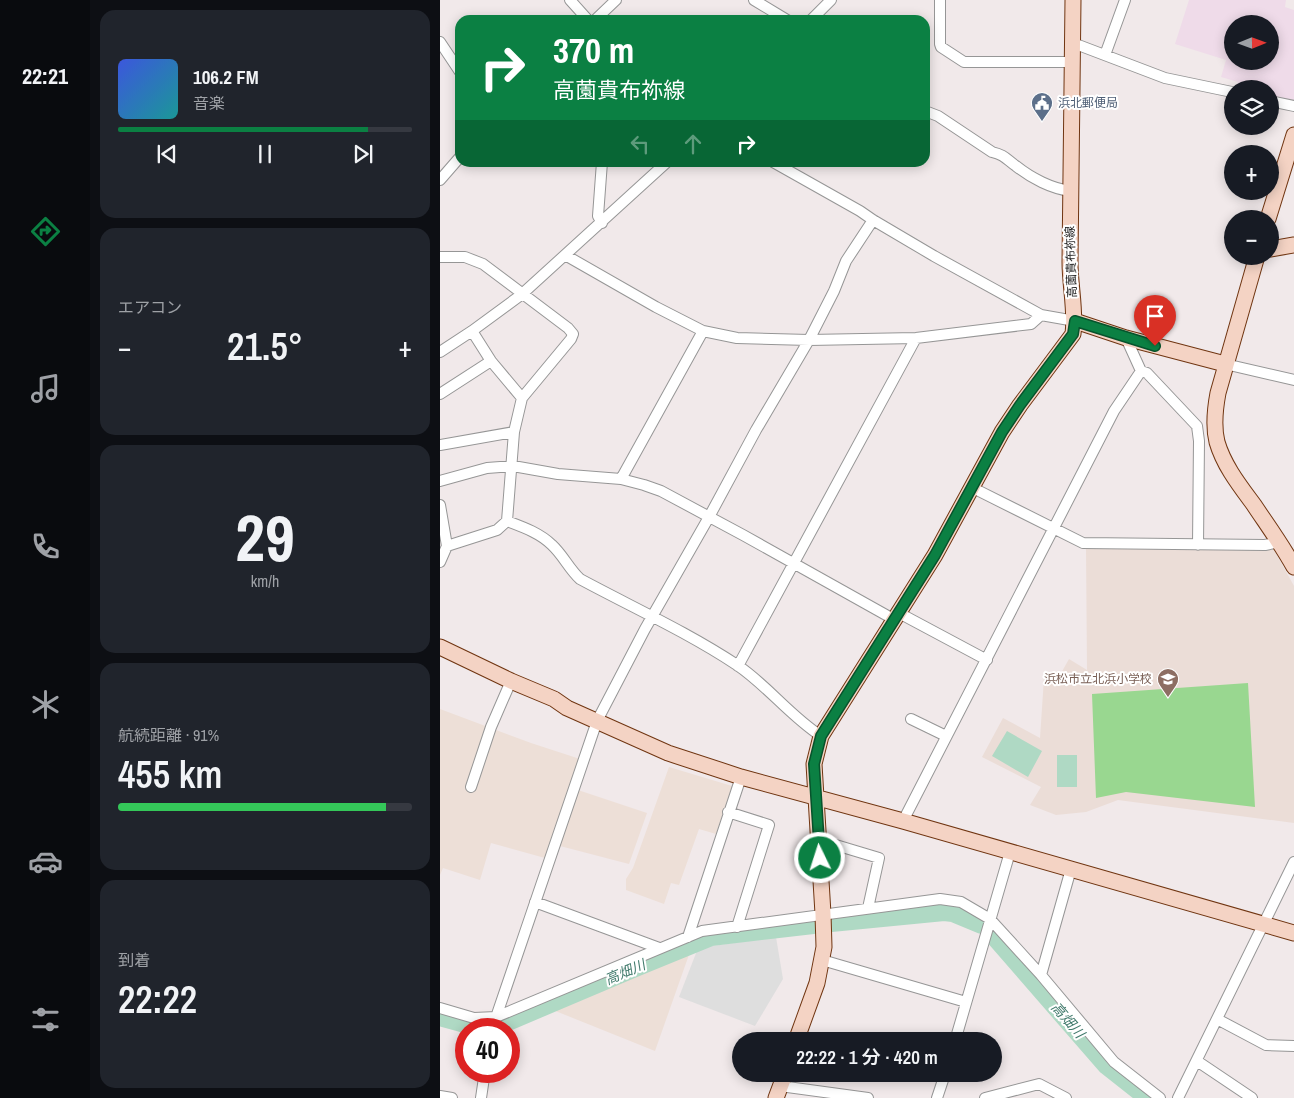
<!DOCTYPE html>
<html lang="ja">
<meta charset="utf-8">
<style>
:root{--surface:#171b24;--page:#20242c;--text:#f1f3f6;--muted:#9ea1a6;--line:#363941;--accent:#0b8043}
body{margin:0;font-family:"Archivo Narrow","Noto Sans JP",sans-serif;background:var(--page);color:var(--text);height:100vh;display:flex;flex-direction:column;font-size:19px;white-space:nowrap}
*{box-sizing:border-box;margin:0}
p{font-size:16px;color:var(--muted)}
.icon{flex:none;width:28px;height:28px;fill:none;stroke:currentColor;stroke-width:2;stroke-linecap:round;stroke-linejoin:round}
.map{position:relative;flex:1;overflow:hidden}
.drawer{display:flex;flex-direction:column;gap:10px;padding:10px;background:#0d0f14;width:350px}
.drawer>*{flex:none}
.top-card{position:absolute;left:15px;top:15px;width:475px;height:152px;border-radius:15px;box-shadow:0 2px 12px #0003;background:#0b8043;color:#fff;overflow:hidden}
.needle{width:32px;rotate:89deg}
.controls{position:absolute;left:784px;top:15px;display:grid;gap:10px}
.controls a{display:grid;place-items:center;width:55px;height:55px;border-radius:50%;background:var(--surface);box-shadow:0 2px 12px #0003;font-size:25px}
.speed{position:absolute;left:15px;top:1018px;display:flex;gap:10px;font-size:25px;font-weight:700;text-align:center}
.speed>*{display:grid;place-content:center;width:65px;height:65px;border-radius:50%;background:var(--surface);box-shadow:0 2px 12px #0003;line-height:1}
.speed .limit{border:8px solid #d22;background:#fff;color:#111}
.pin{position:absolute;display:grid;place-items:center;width:42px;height:42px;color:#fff;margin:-51px -21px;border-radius:50% 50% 50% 0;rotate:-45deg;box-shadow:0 0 5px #0007}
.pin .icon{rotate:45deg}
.me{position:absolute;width:55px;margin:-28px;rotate:356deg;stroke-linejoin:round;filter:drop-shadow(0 0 4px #0008)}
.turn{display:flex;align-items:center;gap:18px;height:105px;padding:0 15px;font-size:22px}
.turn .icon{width:65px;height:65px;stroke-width:2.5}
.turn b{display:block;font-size:35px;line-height:42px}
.lanes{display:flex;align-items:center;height:48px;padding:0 15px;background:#0003;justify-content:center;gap:25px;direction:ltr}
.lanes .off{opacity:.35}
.big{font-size:38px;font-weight:600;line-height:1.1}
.drawer .card{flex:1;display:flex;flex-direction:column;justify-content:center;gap:8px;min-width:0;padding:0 18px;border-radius:15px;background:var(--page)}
.drawer .dial{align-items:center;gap:0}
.dial b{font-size:65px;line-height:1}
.song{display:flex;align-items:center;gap:15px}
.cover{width:60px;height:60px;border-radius:8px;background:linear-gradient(135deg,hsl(230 70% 55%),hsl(180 70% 35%))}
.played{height:5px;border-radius:2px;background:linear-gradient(90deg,var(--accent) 85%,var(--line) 85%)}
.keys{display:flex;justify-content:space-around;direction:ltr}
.heat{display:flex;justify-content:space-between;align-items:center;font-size:28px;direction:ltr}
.charge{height:8px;border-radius:4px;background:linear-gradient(90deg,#34c759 91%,var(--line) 0)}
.trip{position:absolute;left:292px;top:1032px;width:270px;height:50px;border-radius:25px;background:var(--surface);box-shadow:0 2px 12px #0003;font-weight:600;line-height:50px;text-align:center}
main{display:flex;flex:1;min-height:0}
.menu{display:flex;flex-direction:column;width:90px;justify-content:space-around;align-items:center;background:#090b0e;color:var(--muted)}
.menu .icon{width:35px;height:35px}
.menu .selected{color:var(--accent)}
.menu b{font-size:22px;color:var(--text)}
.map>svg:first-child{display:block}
.commercial{fill:#efdbe9;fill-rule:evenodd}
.education{fill:#ebddd7}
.farmland{fill:#eddfd7}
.pitch{fill:#99d790}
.parking{fill:#dedede}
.water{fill:#afd9c4}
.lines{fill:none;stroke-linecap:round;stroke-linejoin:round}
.river{stroke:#afd9c4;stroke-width:20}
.street-casing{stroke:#969696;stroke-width:12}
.secondary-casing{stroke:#703511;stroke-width:17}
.street{stroke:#fff;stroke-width:10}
.secondary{stroke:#f4d3c4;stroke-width:15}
.route-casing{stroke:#07532c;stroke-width:12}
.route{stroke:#0b8043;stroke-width:9}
.labels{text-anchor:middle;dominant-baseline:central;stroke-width:4;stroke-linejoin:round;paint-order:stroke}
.service-label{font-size:12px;fill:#4e5e75;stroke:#fff;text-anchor:start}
.street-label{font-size:12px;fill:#222;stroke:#fff}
.education-label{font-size:12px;fill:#785e54;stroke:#fff;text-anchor:end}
.water-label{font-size:14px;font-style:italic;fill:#427b6d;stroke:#fff}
</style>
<main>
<nav class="menu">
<b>22:21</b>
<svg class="icon selected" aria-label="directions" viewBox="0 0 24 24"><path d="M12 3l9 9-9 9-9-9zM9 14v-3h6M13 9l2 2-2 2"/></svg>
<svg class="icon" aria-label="music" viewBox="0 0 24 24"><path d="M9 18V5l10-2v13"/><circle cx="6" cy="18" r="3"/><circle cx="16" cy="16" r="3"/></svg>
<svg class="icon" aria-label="phone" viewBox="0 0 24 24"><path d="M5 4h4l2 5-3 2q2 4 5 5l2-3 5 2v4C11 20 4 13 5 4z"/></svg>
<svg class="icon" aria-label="climate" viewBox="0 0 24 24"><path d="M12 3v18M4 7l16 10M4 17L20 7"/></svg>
<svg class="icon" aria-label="car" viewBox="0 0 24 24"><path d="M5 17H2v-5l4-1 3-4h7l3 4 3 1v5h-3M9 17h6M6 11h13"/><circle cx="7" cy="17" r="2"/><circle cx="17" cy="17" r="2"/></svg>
<svg class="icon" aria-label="filters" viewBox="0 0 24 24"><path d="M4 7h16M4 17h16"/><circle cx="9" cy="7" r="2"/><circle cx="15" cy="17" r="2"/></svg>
</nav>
<section class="drawer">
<div class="card">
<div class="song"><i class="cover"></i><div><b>106.2 FM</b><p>音楽</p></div></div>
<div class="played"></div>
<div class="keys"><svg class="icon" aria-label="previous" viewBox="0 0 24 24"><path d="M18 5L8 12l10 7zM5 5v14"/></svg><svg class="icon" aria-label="pause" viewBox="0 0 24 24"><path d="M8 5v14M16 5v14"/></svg><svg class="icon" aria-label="next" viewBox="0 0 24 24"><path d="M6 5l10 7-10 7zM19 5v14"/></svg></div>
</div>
<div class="card"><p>エアコン</p>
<div class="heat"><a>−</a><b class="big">21.5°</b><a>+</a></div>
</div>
<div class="card dial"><b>29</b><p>km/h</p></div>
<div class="card"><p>航続距離 · 91%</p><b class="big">455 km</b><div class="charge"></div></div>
<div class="card"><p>到着</p><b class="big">22:22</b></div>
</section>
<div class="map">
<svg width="854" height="1098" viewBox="0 0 854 1098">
<rect width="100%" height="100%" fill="#f1e9ea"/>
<path class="commercial" d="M749,0H846L845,7L854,10V103L830,97V89H795L798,82L781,77L786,60L735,44ZM792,24H830V61H792Z"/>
<path class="education" d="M646,548H833L854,586V823L678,800L646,812L616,815L590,805L601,787L542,757L563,718L600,738L604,678L620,675L629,659L647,670Z"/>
<path class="farmland" d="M0,709L91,743L140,759L105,858L51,843L40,880L3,868L0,875Z
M229,767L292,786L276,834L259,829L239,885L231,883L224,904L186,890V879L193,868Z
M138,790L207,813L189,864L120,846Z
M251,949L215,1051L108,1008Z"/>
<path class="pitch" d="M808,683L815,807L686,792L656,798L652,694Z"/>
<path class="parking" d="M336,937L343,979L315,1026L239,997L258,948Z"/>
<path class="water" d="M567,731L602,751L588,777L552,756Z
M617,755H637V787H617Z"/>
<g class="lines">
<path class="river" d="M391,922L504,911L513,912L542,924
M554,935L667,1065L709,1098
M0,1016L21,1022L37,1024L70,1020L195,967L271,936L373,924"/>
<g class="street-casing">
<path id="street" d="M130,0L148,20
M314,0L347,20
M500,0V44L501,47L524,62H632
M155,20L176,0
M371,20L391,0
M0,42L20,72
M633,43L725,78L792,92
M665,55L685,0
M830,101L854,106
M485,111L498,116L552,152C565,155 566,159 576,166C591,178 612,189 631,191
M333,162L420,211L433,220L494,256L601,315L635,321
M0,180L20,157
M162,223L158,216L162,162
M125,255L216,307L263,331L297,338L369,340L476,338L591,324L601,315
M0,257H25L43,264L128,328L133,334L131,339L82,398L74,432L67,521C83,527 100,533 112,545C123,555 129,569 140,579C192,607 247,632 297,665C327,685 350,716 381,736
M32,331L51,361L82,398
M686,338L701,371L707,373L757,426L759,441L758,545
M0,352L32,331L81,295L227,162
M785,364L854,380
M0,394L51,361
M0,445L74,432
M181,479L263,331
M0,481L47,468L73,466L118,474L181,479L204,485L221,491L303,535L455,620
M533,488L643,543L825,545L840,542
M0,505L7,546L0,562
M7,546L57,530L67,521
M459,613L547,660
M298,666L476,338
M471,719L506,736
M31,787L51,727L71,681
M288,812L329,825L297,927
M463,821L674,411L701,371
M379,840L439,858L428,908
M95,902L219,948
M248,937L301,777
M382,960L526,1002
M601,975L631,869
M0,1008L34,1018L56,1017L262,931L500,899L521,902L550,919L601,975L674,1062L720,1098
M777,1019L826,1045L854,1046
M52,1029L157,721L205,629L269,517L316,430L369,340L394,291L406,261L433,220
M515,1041L570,852
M757,1061L812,1098
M340,1086L428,1098
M0,1096L12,1098
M41,1098L45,1071
M497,1098L505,1074
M545,1098L599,1084L626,1098
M738,1098L854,862"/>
</g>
<g class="secondary-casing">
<path id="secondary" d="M828,219L854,135
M830,249L854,245
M817,256L778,393C775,409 773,426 777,442C784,466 800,486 814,505C828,526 842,545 854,567
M635,321L686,338L785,364
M0,647L71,681L114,699L127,708L228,753L301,777L463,821L854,933
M356,1041L377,983L384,947L383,914L374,764L381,736L495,555L562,432L580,405L633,334C636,311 630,286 630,262L633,0
M336,1098L345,1074"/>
</g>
<use href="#street" class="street"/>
<use href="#secondary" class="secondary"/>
</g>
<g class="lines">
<g class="route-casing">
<path id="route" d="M380,858L374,764L381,736L495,555L562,432L580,405L633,334L635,321L715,346"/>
</g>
<use href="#route" class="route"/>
</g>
<defs>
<g id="civic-pin" transform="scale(1.125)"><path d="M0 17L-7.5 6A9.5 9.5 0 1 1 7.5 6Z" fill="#5c6f8a" stroke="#fff"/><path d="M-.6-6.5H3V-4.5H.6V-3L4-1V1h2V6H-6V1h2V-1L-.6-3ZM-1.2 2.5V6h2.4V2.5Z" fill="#fff"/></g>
<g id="school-pin" transform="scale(1.125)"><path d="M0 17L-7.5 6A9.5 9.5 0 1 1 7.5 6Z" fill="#8d6e63" stroke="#fff"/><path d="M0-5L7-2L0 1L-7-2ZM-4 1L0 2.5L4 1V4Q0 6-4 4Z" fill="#fff"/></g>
</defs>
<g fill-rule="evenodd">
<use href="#civic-pin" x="602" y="103"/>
<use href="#school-pin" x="728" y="679"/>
</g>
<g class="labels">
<g class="service-label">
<text x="618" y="103">浜北郵便局</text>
</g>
<g class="street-label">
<text transform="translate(631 262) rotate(-92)">高薗貴布祢線</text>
</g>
<g class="education-label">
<text x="712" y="679">浜松市立北浜小学校</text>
</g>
<g class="water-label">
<text transform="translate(185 972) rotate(-23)">高畑川</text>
<text transform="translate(628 1020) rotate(49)">高畑川</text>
</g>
</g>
</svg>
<div class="controls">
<a><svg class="needle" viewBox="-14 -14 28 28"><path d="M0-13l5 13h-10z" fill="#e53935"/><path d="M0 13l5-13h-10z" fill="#9ea1a6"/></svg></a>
<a><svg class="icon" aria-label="layers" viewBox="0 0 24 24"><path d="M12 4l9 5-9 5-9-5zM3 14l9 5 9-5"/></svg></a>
<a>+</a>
<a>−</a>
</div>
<div class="speed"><div class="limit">40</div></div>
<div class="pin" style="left:715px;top:346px;background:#d93025"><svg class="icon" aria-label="arrive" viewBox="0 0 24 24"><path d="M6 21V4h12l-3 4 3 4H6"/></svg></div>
<svg class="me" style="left:380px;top:858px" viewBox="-20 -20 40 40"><circle r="17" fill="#0b8043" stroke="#fff" stroke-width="3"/><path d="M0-11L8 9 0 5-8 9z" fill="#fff"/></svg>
<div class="trip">22:22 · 1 分 · 420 m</div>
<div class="top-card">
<div class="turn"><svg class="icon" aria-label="right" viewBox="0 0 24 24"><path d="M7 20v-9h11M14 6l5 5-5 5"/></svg><div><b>370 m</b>高薗貴布祢線</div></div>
<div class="lanes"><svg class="icon off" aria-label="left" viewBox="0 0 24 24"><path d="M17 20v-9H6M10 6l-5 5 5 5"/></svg><svg class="icon off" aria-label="ahead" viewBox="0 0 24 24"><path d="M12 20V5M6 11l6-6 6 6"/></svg><svg class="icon" aria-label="right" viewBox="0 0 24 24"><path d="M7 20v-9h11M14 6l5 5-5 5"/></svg></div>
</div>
</div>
</main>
